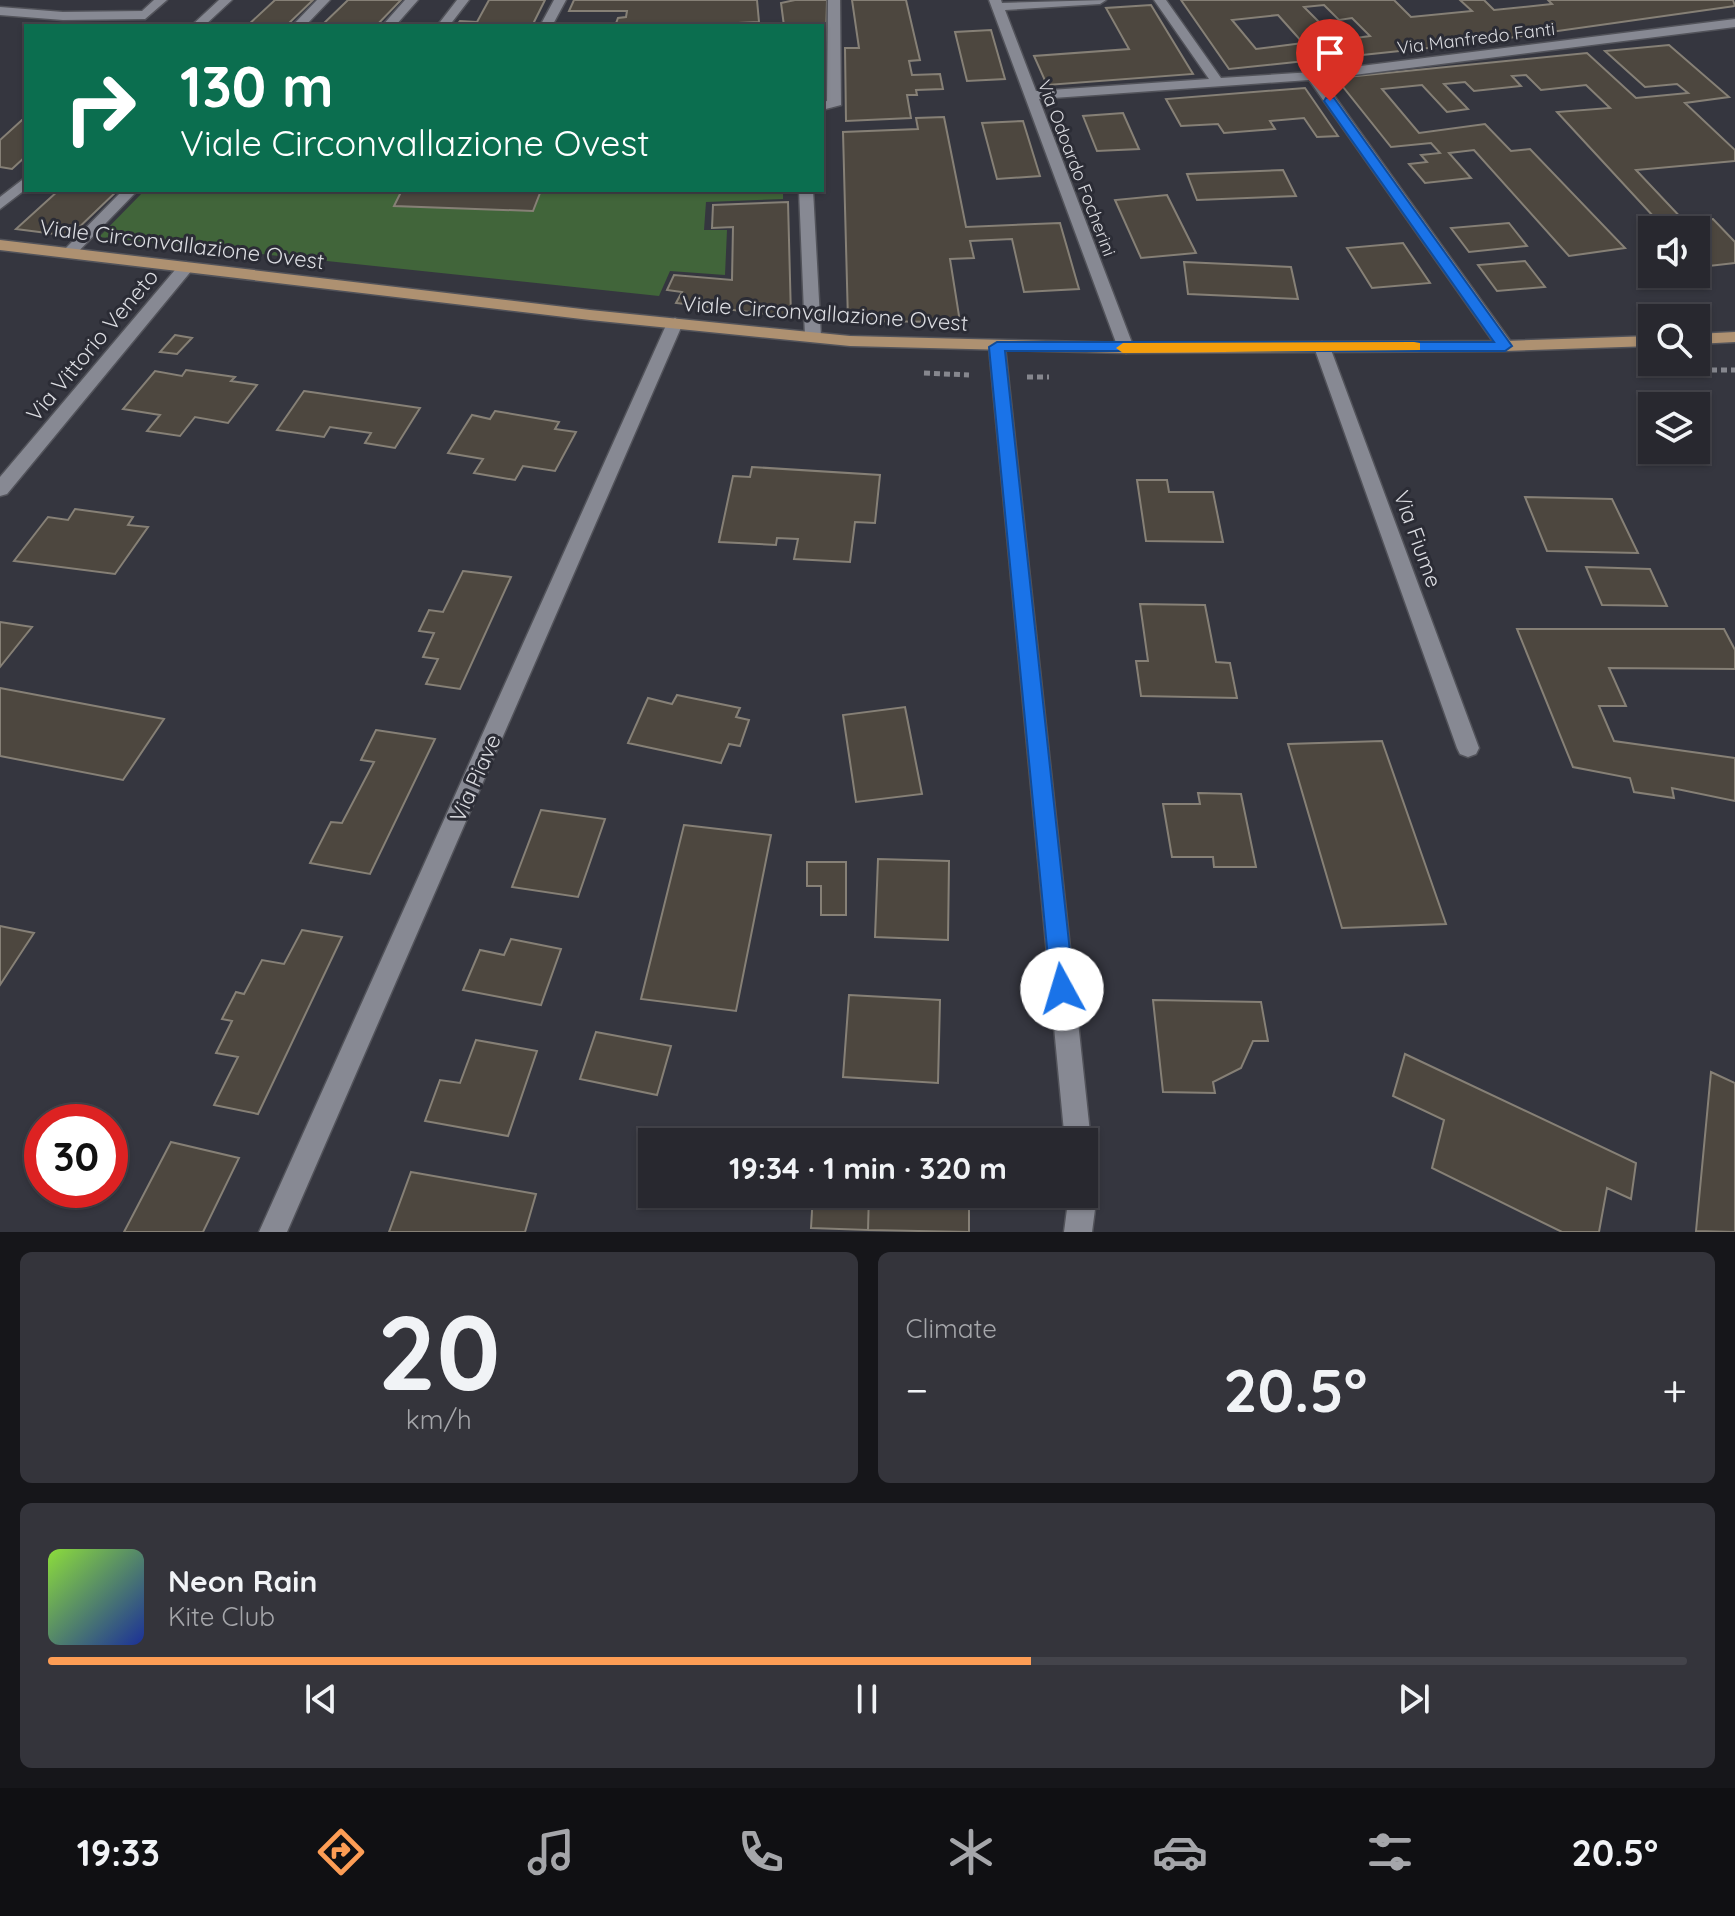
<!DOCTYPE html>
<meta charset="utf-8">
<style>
:root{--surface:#28282f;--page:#34343b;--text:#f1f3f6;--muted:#a5a6aa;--line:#44444b;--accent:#fd9d55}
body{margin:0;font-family:Quicksand,sans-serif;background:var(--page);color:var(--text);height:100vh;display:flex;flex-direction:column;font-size:30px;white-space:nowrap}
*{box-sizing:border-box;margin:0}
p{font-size:26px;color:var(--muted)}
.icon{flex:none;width:44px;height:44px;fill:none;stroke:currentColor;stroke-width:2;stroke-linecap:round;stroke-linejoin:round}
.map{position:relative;height:1232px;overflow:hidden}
.sheet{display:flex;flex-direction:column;gap:20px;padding:20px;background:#16161a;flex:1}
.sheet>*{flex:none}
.banner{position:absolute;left:24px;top:24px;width:800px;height:168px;border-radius:0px;box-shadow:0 2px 6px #0004,0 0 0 2px var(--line);background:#0b6e4f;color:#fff;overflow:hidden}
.fabs{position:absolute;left:1638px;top:216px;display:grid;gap:16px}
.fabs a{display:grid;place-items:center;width:72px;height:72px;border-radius:0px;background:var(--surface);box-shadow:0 2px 6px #0004,0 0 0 2px var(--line);font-size:40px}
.speed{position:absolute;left:24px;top:1104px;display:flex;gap:16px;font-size:40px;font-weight:700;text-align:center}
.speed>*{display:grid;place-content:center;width:104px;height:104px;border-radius:50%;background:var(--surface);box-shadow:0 2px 6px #0004,0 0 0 2px var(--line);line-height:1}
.speed .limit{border:12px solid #d22;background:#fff;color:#111}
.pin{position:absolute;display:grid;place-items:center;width:68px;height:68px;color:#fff;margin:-82px -34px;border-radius:50% 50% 50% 0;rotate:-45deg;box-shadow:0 0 8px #0007}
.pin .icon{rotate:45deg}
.me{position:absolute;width:88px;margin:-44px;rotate:354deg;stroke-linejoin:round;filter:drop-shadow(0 0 6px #0008)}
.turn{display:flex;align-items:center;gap:28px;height:168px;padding:0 24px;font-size:36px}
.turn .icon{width:104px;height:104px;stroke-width:2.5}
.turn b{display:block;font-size:56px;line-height:68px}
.big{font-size:60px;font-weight:700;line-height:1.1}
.sheet .widget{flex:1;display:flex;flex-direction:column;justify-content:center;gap:12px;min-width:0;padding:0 28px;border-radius:12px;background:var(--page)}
.sheet .dial{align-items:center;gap:0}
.dial b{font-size:104px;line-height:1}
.song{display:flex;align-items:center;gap:24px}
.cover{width:96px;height:96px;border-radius:12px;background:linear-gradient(135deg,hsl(90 70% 55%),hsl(230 70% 35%))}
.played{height:8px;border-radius:4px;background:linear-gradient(90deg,var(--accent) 60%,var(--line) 60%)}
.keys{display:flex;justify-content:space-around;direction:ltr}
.heat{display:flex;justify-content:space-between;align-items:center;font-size:44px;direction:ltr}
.sheet .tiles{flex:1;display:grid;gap:20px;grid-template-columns:1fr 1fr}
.widget:last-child{grid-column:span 2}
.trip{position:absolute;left:638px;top:1128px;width:460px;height:80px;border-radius:0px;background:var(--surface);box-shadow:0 2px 6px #0004,0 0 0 2px var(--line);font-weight:700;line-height:80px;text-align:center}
.dock{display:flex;height:128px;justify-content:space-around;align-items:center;background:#101013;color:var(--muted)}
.dock .icon{width:56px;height:56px}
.dock .selected{color:var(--accent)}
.dock b{font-size:36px;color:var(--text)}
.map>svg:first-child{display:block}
.green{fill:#41653a}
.building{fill:#4d473f;stroke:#868076;stroke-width:2;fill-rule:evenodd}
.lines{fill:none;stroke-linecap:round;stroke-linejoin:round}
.minor-casing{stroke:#52535a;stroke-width:3}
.major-casing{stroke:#52535a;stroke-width:3}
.path{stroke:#86878e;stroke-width:5;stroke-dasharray:6 4;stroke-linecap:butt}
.minor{fill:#878993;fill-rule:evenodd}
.major{fill:#ae9171;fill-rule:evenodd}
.route{fill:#1a73e8;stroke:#114b97;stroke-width:2}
.slow{fill:#f59e0b}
.labels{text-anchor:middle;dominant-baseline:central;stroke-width:6;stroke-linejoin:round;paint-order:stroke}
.far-street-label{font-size:18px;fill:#dbdce1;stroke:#2b2c35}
.street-label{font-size:22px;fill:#dbdce1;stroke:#2b2c35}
</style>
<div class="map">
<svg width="1735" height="1232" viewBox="0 0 1735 1232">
<rect width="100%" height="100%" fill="#35363f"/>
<path class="green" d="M145,190H783V199L706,202L704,230H727L725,275L670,271L659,296L99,237Z"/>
<path class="building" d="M275,0H313L286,26H247Z
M348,0H401L376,26H321Z
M489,0H545L532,26H456L460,21L477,22Z
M574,0H757L759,22L739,23V26H615L618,18L626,17L627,11H569Z
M795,0H827L825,77H822V26H784L781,3Z
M852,0H906L920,60L909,61L912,75L940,74L943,89L916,90L917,95H907L911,118L846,121L845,48H859Z
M1394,0L1411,17L1472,11L1460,0H1484L1494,10L1552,4L1548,0H1733L1735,6L1466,44L1229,69L1181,0ZM1324,5L1339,20L1352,18L1370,36L1349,39L1336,26L1324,27L1304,7ZM1278,15L1303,43L1256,49L1232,20Z
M1151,5L1193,74L1047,85L1034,56L1129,49L1106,8Z
M991,30L1005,79L967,81L955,32Z
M1669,45L1729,97L1685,103L1735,150V161L1636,170L1685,222L1713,219L1735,242V263L1700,267L1696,262V230H1666L1557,112L1610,108L1586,85L1541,90L1526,75L1512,76L1521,86L1474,91L1465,82L1444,84L1468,109L1447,112L1422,85L1382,89L1419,133L1485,124L1511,151L1530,149L1625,248L1569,256L1474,150L1449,153L1471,178L1425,183L1409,164L1427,162L1421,155L1440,153L1431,143L1391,147L1336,78L1587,53L1636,98L1688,93L1677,84L1645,87L1605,51Z
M1305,88L1338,136L1317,137L1304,118L1270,121L1275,129L1224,133L1218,124L1181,126L1166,99Z
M1123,113L1139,149L1097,151L1083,116Z
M944,117L966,227L1060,223L1079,289L1024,292L1012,239L970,241L974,258L950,259L960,322L848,321L843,132L918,129L916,118Z
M22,120H26V156L12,169L0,167V140Z
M1023,121L1040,176L997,179L982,123Z
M1283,170L1296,196L1197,200L1187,174Z
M59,190H118L70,236L16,229Z
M402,190H532L531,193H540L533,211L394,206Z
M1167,195L1196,253L1141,258L1115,200Z
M788,202L791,317L676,303L682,292L667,290L674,275L732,280L733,227L712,228L713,205Z
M1509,223L1527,246L1469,252L1451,228Z
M1403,243L1430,283L1372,288L1347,248Z
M1525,261L1545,287L1497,291L1478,265Z
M1184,262L1291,267L1298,299L1188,294Z
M175,335L192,338L177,354L160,352Z
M186,370L235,377L231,381L257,385L228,423L195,417L180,436L147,431L160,415L123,409L155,371L182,376Z
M304,391L420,408L395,448L365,443L371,433L330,427L324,437L277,430Z
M495,411L559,422L555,429L576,432L555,471L523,466L515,480L474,473L483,459L448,453L472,415L490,419Z
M752,467L880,475L875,523L855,522L850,562L794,559L798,539L777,538L776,545L719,542L733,476L750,477Z
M1137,480H1167L1169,492H1213L1223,542L1146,541Z
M1525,497L1612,499L1638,553L1547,551Z
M75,509L133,517L128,525L148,527L115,574L14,561L48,517L68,520Z
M1586,567L1650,569L1667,606L1602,605Z
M463,571L511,577L460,689L426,684L438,659L423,657L434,633L419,631L429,610L443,612Z
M1140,604L1205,605L1216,662L1230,663L1237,698L1141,696L1136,661H1148Z
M0,622L32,627L0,667Z
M1517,629H1724L1735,650V669L1609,668L1626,706H1599L1614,741L1735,758V801L1672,788L1674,798L1634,792L1630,778L1573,767Z
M0,688L164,719L123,780L0,756Z
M677,695L740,708L736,717L749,720L740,746L729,744L721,763L628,743L648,698L672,704Z
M905,707L922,794L856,802L843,715Z
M376,730L435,739L370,874L310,863L331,822L342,823L374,762L361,760Z
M1382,741L1446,924L1342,928L1288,744Z
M1198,793L1241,794L1256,867H1214L1213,857H1172L1163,804H1200Z
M541,810L605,819L578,897L512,887Z
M684,825L771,835L736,1011L641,999Z
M878,859L949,861L948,940L875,937Z
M807,862H846V915H821V886H807Z
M0,926L34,933L0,985Z
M302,930L342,937L258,1114L214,1105L238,1057L216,1053L232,1021L222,1019L236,992L244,994L262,960L284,964Z
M511,939L561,949L541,1005L463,990L480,950L504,955Z
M849,995L940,1000L938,1083L843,1077Z
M1153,1000L1261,1002L1268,1041H1253L1241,1068L1213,1082L1215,1093L1163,1092Z
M596,1032L671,1046L657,1095L580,1079Z
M476,1040L537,1051L508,1136L425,1121L440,1080L460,1083Z
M1405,1054L1636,1163L1631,1199L1607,1188L1599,1232H1562L1432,1168L1444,1120L1393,1096Z
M1711,1072L1735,1083V1232L1696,1231Z
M171,1142L239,1158L203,1232H124Z
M411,1172L536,1194L525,1232H389Z
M813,1194H869L868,1230L811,1228Z
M869,1194H969V1232L868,1230Z"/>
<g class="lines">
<g class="minor-casing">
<path id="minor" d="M154,0H167L145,19L63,20L0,15V7L63,12L142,11Z
M219,0H232L204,26H191Z
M317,0H330L305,26H292Z
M405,0H418L395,26H382Z
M457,0H469L449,26H437Z
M554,0H566L552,26H540Z
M828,0H840L841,105L822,110V102L827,101Z
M989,0H1001L1002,3L1106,0L1100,4L1005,10L1036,91L1209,79L1154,0H1166L1221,78L1313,72L1735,19V27L1322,79L1511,342V350H1499L1309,80L1039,99L1134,348L1126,353L1118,348Z
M26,177V189L0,209V197Z
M123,190H138L73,257H63V251Z
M799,190H813L821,337L813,342L805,337Z
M186,262L194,267L192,270L7,494L0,496V477L180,264Z
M675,318L683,323L287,1232H259L667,323Z
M997,342L1005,347L1091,1142L1084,1153V1142H1065L989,347Z
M1322,342L1330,347L1479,748L1476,754L1468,757L1460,754L1457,748L1314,347Z
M1084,1181L1093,1184L1097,1194L1092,1232H1064L1069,1194H1084Z"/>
</g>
<g class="major-casing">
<path id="major" d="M0,240L590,310L850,336L1126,343L1505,341L1652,336V346L1505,351L1126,353L850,346L590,320L0,250Z
M1735,332V342L1696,344V334Z"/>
</g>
<path class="path" d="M1651,370H1735
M924,373L969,375
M1027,377H1049"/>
<use href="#minor" class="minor"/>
<use href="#major" class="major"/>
</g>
<path class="route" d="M1326,98H1334L1512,346L1505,351H1005L1074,989L1070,997L1062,1000L1054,997L1051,989L989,347L997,342H1494L1324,101Z"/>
<path class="slow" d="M1414,342L1420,343V350L1123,353L1116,348L1123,343Z"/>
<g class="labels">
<g class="far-street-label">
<text transform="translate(1476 38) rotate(-7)">Via Manfredo Fanti</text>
<text transform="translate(1077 168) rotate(69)">Via Odoardo Focherini</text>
</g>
<g class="street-label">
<text transform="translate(182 244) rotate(7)">Viale Circonvallazione Ovest</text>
<text transform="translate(825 313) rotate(4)">Viale Circonvallazione Ovest</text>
<text transform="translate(92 345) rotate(-50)">Via Vittorio Veneto</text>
<text transform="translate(1418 539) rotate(70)">Via Fiume</text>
<text transform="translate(475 778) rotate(-66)">Via Piave</text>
</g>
</g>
</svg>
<div class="fabs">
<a><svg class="icon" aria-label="sound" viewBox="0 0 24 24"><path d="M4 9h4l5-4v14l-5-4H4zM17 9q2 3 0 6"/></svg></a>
<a><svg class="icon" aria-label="search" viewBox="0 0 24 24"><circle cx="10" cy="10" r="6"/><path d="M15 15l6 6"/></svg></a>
<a><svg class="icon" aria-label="layers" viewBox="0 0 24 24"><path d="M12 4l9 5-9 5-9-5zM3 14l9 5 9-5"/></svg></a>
</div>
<div class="speed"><div class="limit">30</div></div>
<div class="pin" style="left:1330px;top:101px;background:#d93025"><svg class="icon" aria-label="arrive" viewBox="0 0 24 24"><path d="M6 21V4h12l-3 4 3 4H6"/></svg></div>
<svg class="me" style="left:1062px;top:989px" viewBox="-20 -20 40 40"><circle r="19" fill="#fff"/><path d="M0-13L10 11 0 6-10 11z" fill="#1a73e8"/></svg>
<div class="trip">19:34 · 1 min · 320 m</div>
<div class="banner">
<div class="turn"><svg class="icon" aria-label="right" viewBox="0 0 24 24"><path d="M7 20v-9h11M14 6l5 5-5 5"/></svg><div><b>130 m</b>Viale Circonvallazione Ovest</div></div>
</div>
</div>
<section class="sheet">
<div class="tiles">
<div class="widget dial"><b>20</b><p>km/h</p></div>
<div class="widget"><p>Climate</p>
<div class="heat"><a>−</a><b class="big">20.5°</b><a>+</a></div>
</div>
<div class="widget">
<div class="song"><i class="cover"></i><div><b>Neon Rain</b><p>Kite Club</p></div></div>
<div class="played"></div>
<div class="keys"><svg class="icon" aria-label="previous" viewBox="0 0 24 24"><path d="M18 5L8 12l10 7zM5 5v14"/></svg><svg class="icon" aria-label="pause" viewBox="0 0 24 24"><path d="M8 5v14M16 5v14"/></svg><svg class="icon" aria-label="next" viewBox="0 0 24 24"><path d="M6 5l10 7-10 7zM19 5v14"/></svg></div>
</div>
</div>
</section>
<nav class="dock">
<b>19:33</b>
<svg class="icon selected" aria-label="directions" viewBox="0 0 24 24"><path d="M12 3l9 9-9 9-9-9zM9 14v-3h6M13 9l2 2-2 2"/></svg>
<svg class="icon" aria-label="music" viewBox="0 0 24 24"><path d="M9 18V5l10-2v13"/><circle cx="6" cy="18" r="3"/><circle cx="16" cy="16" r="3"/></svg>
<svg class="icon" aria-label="phone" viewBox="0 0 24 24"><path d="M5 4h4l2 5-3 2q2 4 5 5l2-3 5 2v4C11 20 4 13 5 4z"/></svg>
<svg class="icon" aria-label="climate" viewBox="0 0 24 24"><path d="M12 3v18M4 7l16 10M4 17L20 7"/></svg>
<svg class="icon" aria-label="car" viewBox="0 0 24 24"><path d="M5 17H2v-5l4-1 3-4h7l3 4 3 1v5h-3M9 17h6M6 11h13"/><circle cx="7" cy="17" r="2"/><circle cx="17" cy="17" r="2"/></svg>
<svg class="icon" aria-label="filters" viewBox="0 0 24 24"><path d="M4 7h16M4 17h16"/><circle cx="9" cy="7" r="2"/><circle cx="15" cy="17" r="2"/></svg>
<b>20.5°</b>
</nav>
